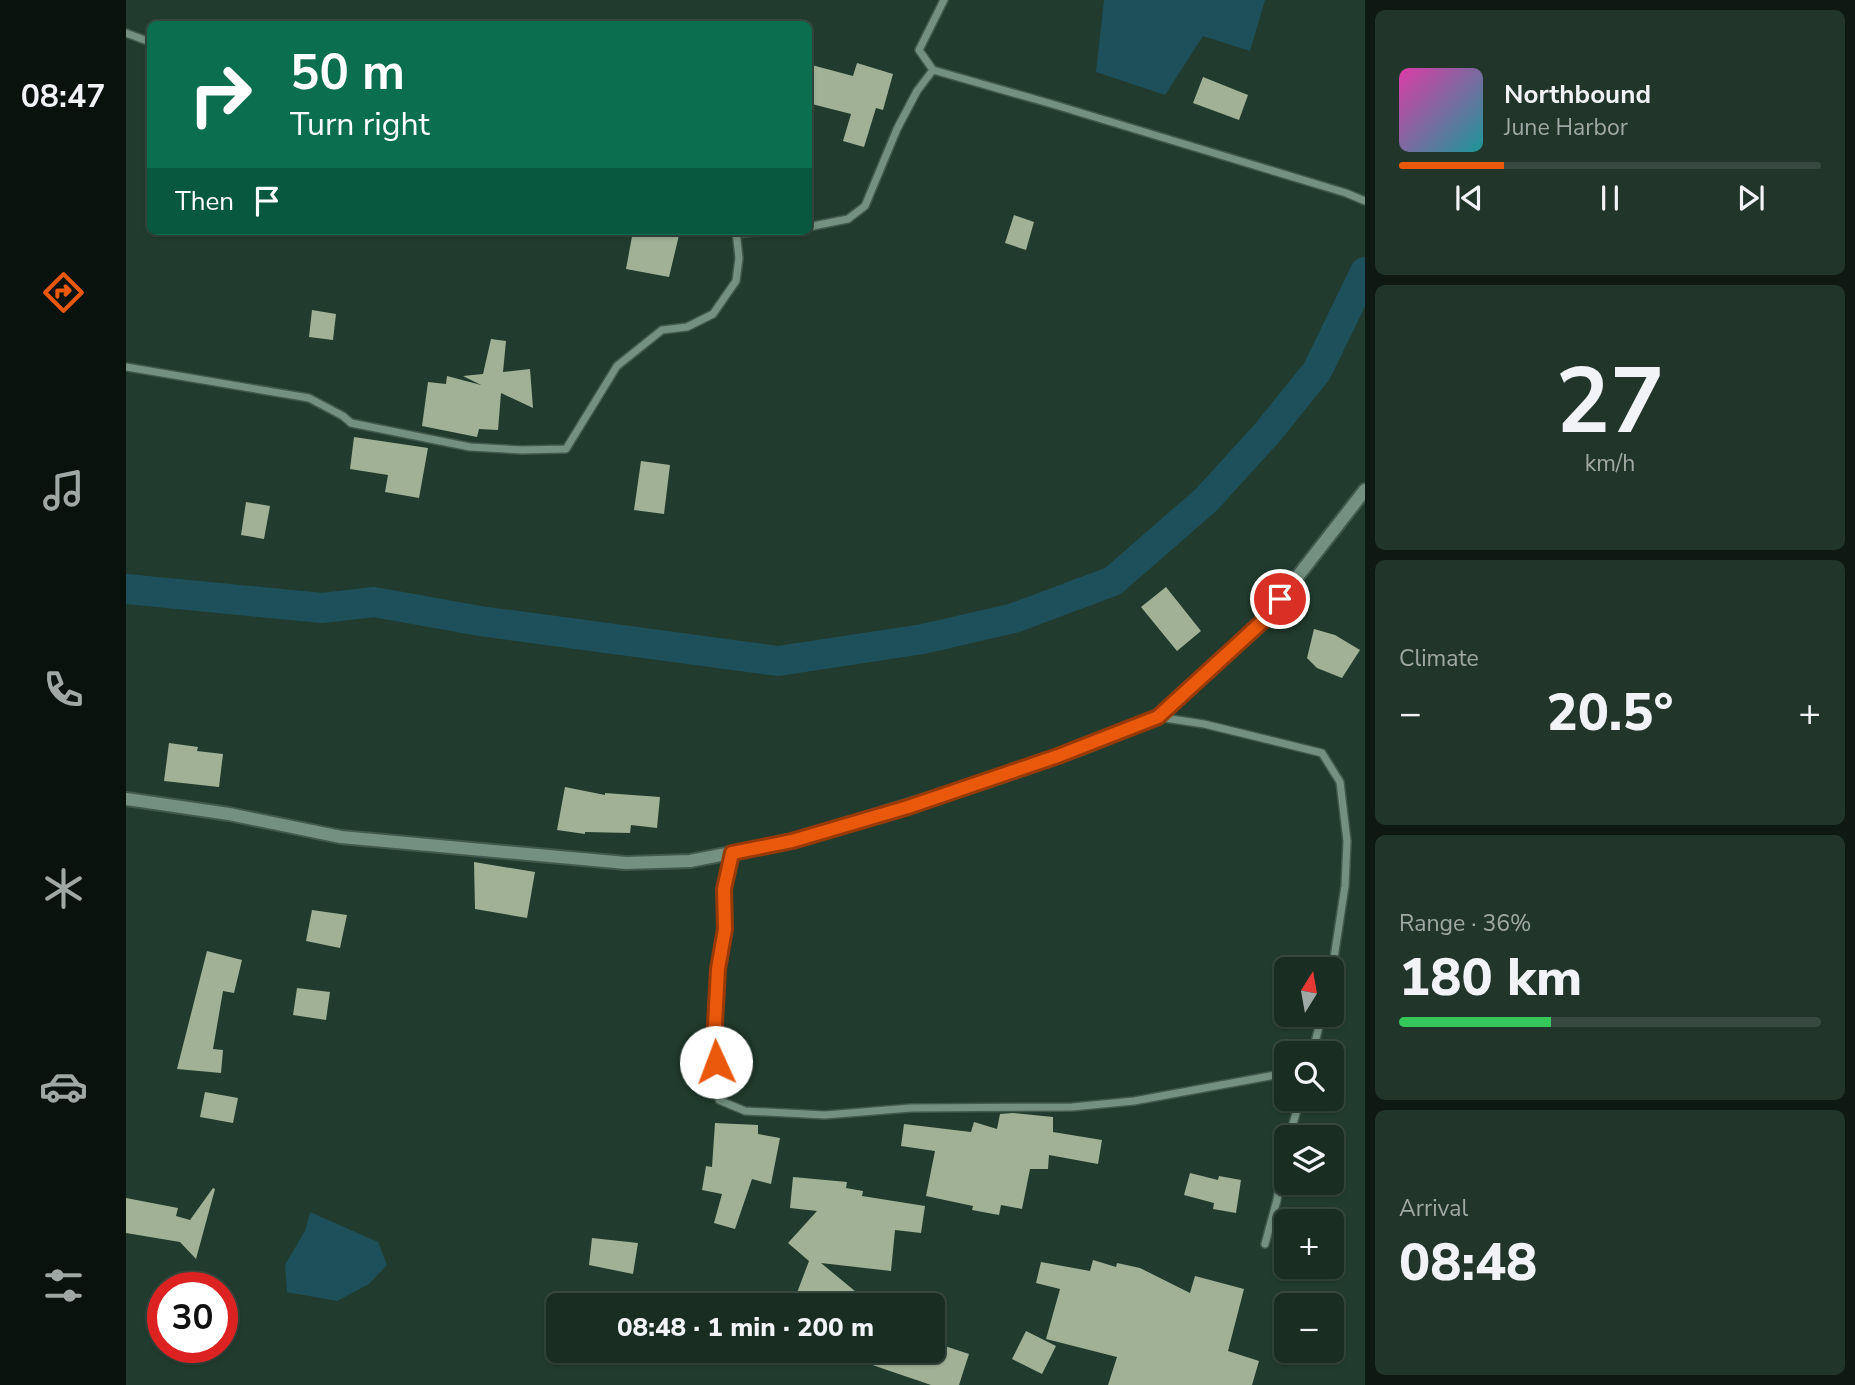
<!DOCTYPE html>
<meta charset="utf-8">
<style>
:root{--surface:#192d22;--page:#22352a;--text:#f1f3f6;--muted:#9fa8a5;--line:#374940;--accent:#ea580c}
body{margin:0;font-family:"Nunito Sans",sans-serif;background:var(--page);color:var(--text);height:100vh;display:flex;flex-direction:column;font-size:26px;white-space:nowrap}
*{box-sizing:border-box;margin:0}
p{font-size:23px;color:var(--muted)}
.icon{flex:none;width:38px;height:38px;fill:none;stroke:currentColor;stroke-width:2;stroke-linecap:round;stroke-linejoin:round}
.map{position:relative;flex:1;overflow:hidden}
.details{display:flex;flex-direction:column;gap:10px;padding:10px;background:#0e1913;width:490px}
.details>*{flex:none}
.top-card{position:absolute;left:21px;top:21px;width:665px;height:214px;border-radius:10px;box-shadow:0 2px 5px #0004,0 0 0 2px var(--line);background:#0b6e4f;color:#fff;overflow:hidden}
.needle{width:46px;rotate:11deg}
.fabs{position:absolute;left:1148px;top:957px;display:grid;gap:14px}
.fabs a{display:grid;place-items:center;width:70px;height:70px;border-radius:10px;background:var(--surface);box-shadow:0 2px 5px #0004,0 0 0 2px var(--line);font-size:35px}
.speed{position:absolute;left:21px;top:1272px;display:flex;gap:14px;font-size:35px;font-weight:700;text-align:center}
.speed>*{display:grid;place-content:center;width:91px;height:91px;border-radius:50%;background:var(--surface);box-shadow:0 2px 5px #0004,0 0 0 2px var(--line);line-height:1}
.speed .limit{border:10px solid #d22;background:#fff;color:#111}
.pin{position:absolute;display:grid;place-items:center;width:60px;height:60px;color:#fff;margin:-30px;border:4px solid #fff;border-radius:50%;box-shadow:0 2px 7px #0007}
.me{position:absolute;width:77px;margin:-38px;rotate:358deg;stroke-linejoin:round;filter:drop-shadow(0 0 5px #0008)}
.turn{display:flex;align-items:center;gap:24px;height:147px;padding:0 28px;font-size:32px}
.turn .icon{width:91px;height:91px;stroke-width:2.5}
.turn b{display:block;font-size:49px;line-height:60px}
.then{display:flex;align-items:center;height:66px;padding:0 28px;background:#0003;gap:14px;font-size:26px}
.big{font-size:52px;font-weight:800;line-height:1.1}
.details .tile{flex:1;display:flex;flex-direction:column;justify-content:center;gap:10px;min-width:0;padding:0 24px;border-radius:10px;background:var(--page)}
.details .dial{align-items:center;gap:0}
.dial b{font-size:91px;line-height:1}
.song{display:flex;align-items:center;gap:21px}
.cover{width:84px;height:84px;border-radius:10px;background:linear-gradient(135deg,hsl(320 70% 55%),hsl(180 70% 35%))}
.played{height:7px;border-radius:4px;background:linear-gradient(90deg,var(--accent) 25%,var(--line) 25%)}
.keys{display:flex;justify-content:space-around;direction:ltr}
.heat{display:flex;justify-content:space-between;align-items:center;font-size:38px;direction:ltr}
.charge{height:10px;border-radius:5px;background:linear-gradient(90deg,#34c759 36%,var(--line) 0)}
.trip{position:absolute;left:420px;top:1293px;width:399px;height:70px;border-radius:10px;background:var(--surface);box-shadow:0 2px 5px #0004,0 0 0 2px var(--line);font-weight:800;line-height:70px;text-align:center}
main{display:flex;flex:1;min-height:0}
.tabs{display:flex;flex-direction:column;width:126px;justify-content:space-around;align-items:center;background:#0a120e;color:var(--muted)}
.tabs .icon{width:49px;height:49px}
.tabs .on{color:var(--accent)}
.tabs b{font-size:32px;color:var(--text)}
.map>svg:first-child{display:block}
.water{fill:#1e505c}
.lines{fill:none;stroke-linecap:round;stroke-linejoin:round}
.canal{stroke:#1e505c;stroke-width:30}
.building{fill:#a1b196}
.minor-casing{stroke:#42594d;stroke-width:10}
.tertiary-casing{stroke:#42594d;stroke-width:16}
.minor{stroke:#739080;stroke-width:7}
.tertiary{stroke:#739080;stroke-width:12}
.route-casing{stroke:#983908;stroke-width:18}
.route{stroke:#ea580c;stroke-width:12}
</style>
<main>
<nav class="tabs">
<b>08:47</b>
<svg class="icon on" aria-label="directions" viewBox="0 0 24 24"><path d="M12 3l9 9-9 9-9-9zM9 14v-3h6M13 9l2 2-2 2"/></svg>
<svg class="icon" aria-label="music" viewBox="0 0 24 24"><path d="M9 18V5l10-2v13"/><circle cx="6" cy="18" r="3"/><circle cx="16" cy="16" r="3"/></svg>
<svg class="icon" aria-label="phone" viewBox="0 0 24 24"><path d="M5 4h4l2 5-3 2q2 4 5 5l2-3 5 2v4C11 20 4 13 5 4z"/></svg>
<svg class="icon" aria-label="climate" viewBox="0 0 24 24"><path d="M12 3v18M4 7l16 10M4 17L20 7"/></svg>
<svg class="icon" aria-label="car" viewBox="0 0 24 24"><path d="M5 17H2v-5l4-1 3-4h7l3 4 3 1v5h-3M9 17h6M6 11h13"/><circle cx="7" cy="17" r="2"/><circle cx="17" cy="17" r="2"/></svg>
<svg class="icon" aria-label="filters" viewBox="0 0 24 24"><path d="M4 7h16M4 17h16"/><circle cx="9" cy="7" r="2"/><circle cx="15" cy="17" r="2"/></svg>
</nav>
<div class="map">
<svg width="1239" height="1385" viewBox="0 0 1239 1385">
<rect width="100%" height="100%" fill="#213c2e"/>
<path class="water" d="M978,0H1139L1124,51L1077,36L1039,95L970,72Z
M184,1212L252,1242L261,1265L243,1284L211,1301L161,1292L159,1265L179,1231Z"/>
<g class="lines">
<path class="canal" d="M0,589L196,608L248,602L354,621L652,661L797,639L888,618L987,581L1080,500L1141,433L1191,371L1239,272"/>
</g>
<path class="building" d="M731,63L767,74L757,110L750,108L738,147L717,141L725,114L682,103V64L727,76Z
M1077,77L1122,95L1113,120L1067,103Z
M888,215L908,222L900,250L879,243Z
M507,231H554L543,277L500,269Z
M186,310L210,314L207,340L183,337Z
M365,339L380,341L377,372L404,369L407,408L375,393L372,430L353,429L351,437L296,426L302,382L320,384L321,376L355,385L337,376L357,374Z
M228,437L302,448L293,498L259,492L262,475L224,469Z
M515,461L544,465L538,514L508,510Z
M120,502L144,506L138,539L115,535Z
M1040,587L1075,631L1051,651L1015,607Z
M1188,629L1209,635L1234,650L1216,678L1191,668L1181,658Z
M43,743L72,747L71,751L97,754L93,787L38,781Z
M439,787L479,795V793L534,797L531,828L505,825L504,833L459,832V834L431,830Z
M348,862L409,872L401,918L349,909Z
M186,910L221,915L214,948L180,941Z
M81,951L116,960L108,993L97,991L87,1049L97,1050L95,1073L51,1069Z
M171,988L204,992L200,1020L167,1015Z
M79,1092L112,1098L107,1123L74,1117Z
M887,1113L927,1117V1132L976,1140L972,1164L923,1155L922,1169H904L896,1209L875,1205L873,1215L846,1210L847,1206L800,1196L809,1151L775,1146L778,1124L845,1132L848,1122L871,1129L874,1114Z
M589,1123L632,1125V1134L654,1138L645,1184L626,1179L609,1229L588,1223L596,1194L576,1190L580,1166L586,1167Z
M1064,1173L1092,1180L1093,1176L1115,1180L1110,1213L1087,1209L1088,1203L1058,1195Z
M667,1177L721,1182L720,1188L737,1191L736,1196L799,1206L795,1233L769,1230L765,1271L695,1263L747,1306H666L683,1261L662,1243L691,1211L664,1208Z
M87,1188L89,1189L70,1259L54,1242L0,1233V1198L52,1208L50,1216L64,1220Z
M466,1238L512,1243L507,1274L463,1265Z
M967,1260L990,1267L991,1263L1014,1268L1064,1293L1069,1276L1118,1289L1102,1351L1133,1361L1126,1385H982L991,1357L920,1339L934,1289L910,1283L915,1262L964,1271Z
M900,1331L930,1346L916,1374L886,1359Z
M807,1342L843,1354L833,1385H805L717,1355V1351H807Z"/>
<g class="lines">
<g class="minor-casing">
<path id="minor" d="M818,0L793,50L807,70L926,104L1220,193L1239,201
M0,33L24,42
M682,227L722,219L739,206L771,129L791,91L807,70
M610,234L637,231
M0,367L183,398L217,416L225,423L344,447L396,450L440,449L491,366L536,330L561,327L587,314L610,281L613,258L610,231
M1032,717L1078,724L1196,753L1214,782L1221,841L1219,886L1206,971
M606,853L598,889L599,929L592,969L588,1043L593,1100L619,1111L699,1115L785,1108L946,1107L1008,1101L1160,1073
M1186,1054L1196,1015
M1163,1138L1174,1099
M1139,1244L1151,1200L1160,1146"/>
</g>
<g class="tertiary-casing">
<path id="tertiary" d="M0,799L103,814L215,837L500,863L564,861L666,841L862,781L956,748L1032,717L1137,621L1239,490"/>
</g>
<use href="#minor" class="minor"/>
<use href="#tertiary" class="tertiary"/>
</g>
<g class="lines">
<g class="route-casing">
<path id="route" d="M590,1062L588,1043L592,969L599,929L598,889L606,853L666,841L782,807L932,756L1032,717L1137,621L1154,599"/>
</g>
<use href="#route" class="route"/>
</g>
</svg>
<div class="fabs">
<a><svg class="needle" viewBox="-14 -14 28 28"><path d="M0-13l5 13h-10z" fill="#e53935"/><path d="M0 13l5-13h-10z" fill="#9fa8a5"/></svg></a>
<a><svg class="icon" aria-label="search" viewBox="0 0 24 24"><circle cx="10" cy="10" r="6"/><path d="M15 15l6 6"/></svg></a>
<a><svg class="icon" aria-label="layers" viewBox="0 0 24 24"><path d="M12 4l9 5-9 5-9-5zM3 14l9 5 9-5"/></svg></a>
<a>+</a>
<a>−</a>
</div>
<div class="speed"><div class="limit">30</div></div>
<div class="pin" style="left:1154px;top:599px;background:#d93025"><svg class="icon" aria-label="arrive" viewBox="0 0 24 24"><path d="M6 21V4h12l-3 4 3 4H6"/></svg></div>
<svg class="me" style="left:590px;top:1062px" viewBox="-20 -20 40 40"><circle r="19" fill="#fff"/><path d="M0-13L10 11 0 6-10 11z" fill="#ea580c"/></svg>
<div class="trip">08:48 · 1 min · 200 m</div>
<div class="top-card">
<div class="turn"><svg class="icon" aria-label="right" viewBox="0 0 24 24"><path d="M7 20v-9h11M14 6l5 5-5 5"/></svg><div><b>50 m</b>Turn right</div></div>
<div class="then">Then<svg class="icon" aria-label="arrive" viewBox="0 0 24 24"><path d="M6 21V4h12l-3 4 3 4H6"/></svg></div>
</div>
</div>
<section class="details">
<div class="tile">
<div class="song"><i class="cover"></i><div><b>Northbound</b><p>June Harbor</p></div></div>
<div class="played"></div>
<div class="keys"><svg class="icon" aria-label="previous" viewBox="0 0 24 24"><path d="M18 5L8 12l10 7zM5 5v14"/></svg><svg class="icon" aria-label="pause" viewBox="0 0 24 24"><path d="M8 5v14M16 5v14"/></svg><svg class="icon" aria-label="next" viewBox="0 0 24 24"><path d="M6 5l10 7-10 7zM19 5v14"/></svg></div>
</div>
<div class="tile dial"><b>27</b><p>km/h</p></div>
<div class="tile"><p>Climate</p>
<div class="heat"><a>−</a><b class="big">20.5°</b><a>+</a></div>
</div>
<div class="tile"><p>Range · 36%</p><b class="big">180 km</b><div class="charge"></div></div>
<div class="tile"><p>Arrival</p><b class="big">08:48</b></div>
</section>
</main>
